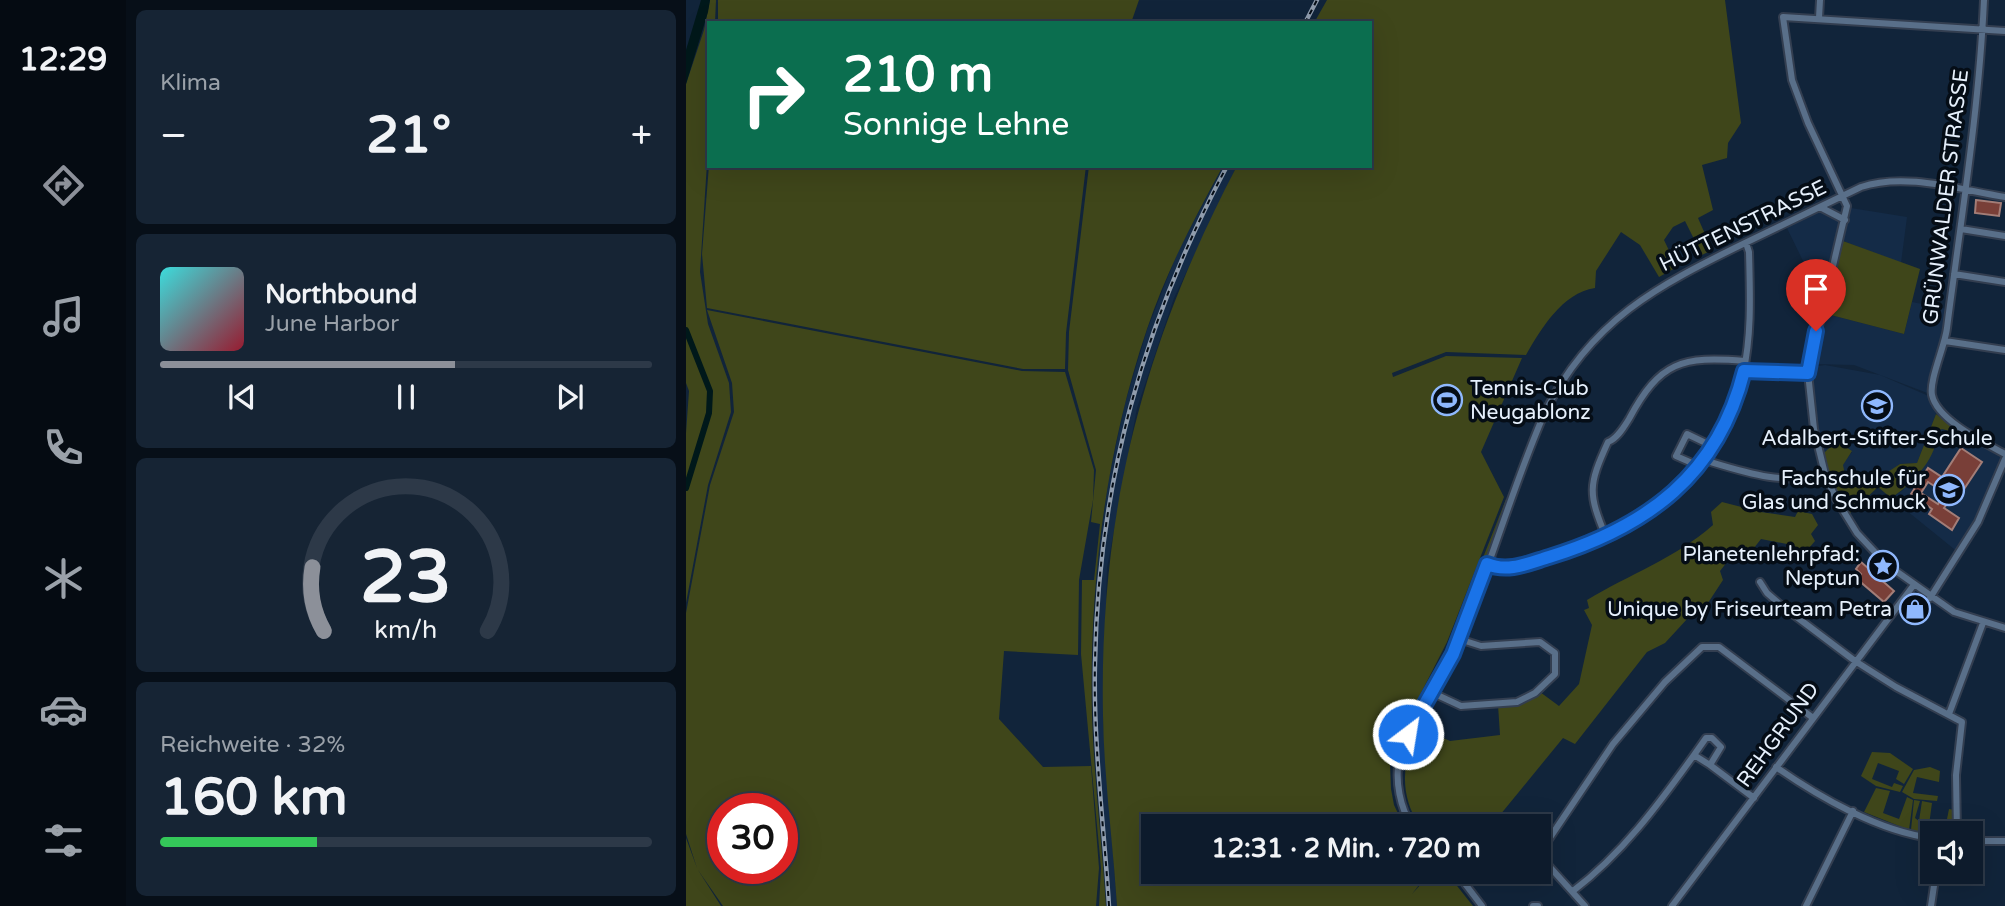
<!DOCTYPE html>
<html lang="de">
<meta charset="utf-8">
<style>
:root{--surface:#0d1b2c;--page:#162434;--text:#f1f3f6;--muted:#9aa1a9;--line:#2d3948;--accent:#8c9099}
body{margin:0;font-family:"Varela Round",sans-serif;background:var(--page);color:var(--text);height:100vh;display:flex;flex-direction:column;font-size:26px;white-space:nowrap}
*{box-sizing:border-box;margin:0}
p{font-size:23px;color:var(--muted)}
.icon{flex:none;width:38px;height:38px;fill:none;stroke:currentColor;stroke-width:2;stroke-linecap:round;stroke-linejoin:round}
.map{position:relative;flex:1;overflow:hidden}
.panel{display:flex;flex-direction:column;gap:10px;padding:10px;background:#070f18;width:560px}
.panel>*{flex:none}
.top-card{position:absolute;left:21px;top:21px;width:665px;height:147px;border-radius:0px;box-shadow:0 7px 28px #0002,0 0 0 2px var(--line);background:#0b6e4f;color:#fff;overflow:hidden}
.tools{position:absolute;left:1234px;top:821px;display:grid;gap:14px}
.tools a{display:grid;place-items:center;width:63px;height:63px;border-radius:0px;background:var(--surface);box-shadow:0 7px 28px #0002,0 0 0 2px var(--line);font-size:35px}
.speed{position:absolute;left:21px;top:793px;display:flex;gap:14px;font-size:35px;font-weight:700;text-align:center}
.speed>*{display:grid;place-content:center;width:91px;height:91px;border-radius:50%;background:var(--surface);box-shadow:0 7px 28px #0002,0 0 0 2px var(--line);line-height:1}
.speed .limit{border:10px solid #d22;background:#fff;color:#111}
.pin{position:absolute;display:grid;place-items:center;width:60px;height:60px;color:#fff;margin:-72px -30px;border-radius:50% 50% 50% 0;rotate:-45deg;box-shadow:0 0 7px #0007}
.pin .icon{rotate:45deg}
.me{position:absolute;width:77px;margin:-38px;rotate:31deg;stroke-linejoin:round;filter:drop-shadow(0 0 5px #0008)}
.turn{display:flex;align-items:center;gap:24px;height:147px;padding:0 21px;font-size:32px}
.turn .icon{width:91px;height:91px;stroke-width:2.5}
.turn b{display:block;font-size:49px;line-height:60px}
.big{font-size:52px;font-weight:700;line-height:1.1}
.panel .card{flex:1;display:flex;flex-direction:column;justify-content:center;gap:10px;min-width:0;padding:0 24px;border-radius:10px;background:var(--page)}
.panel .dial{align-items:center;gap:0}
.dial svg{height:182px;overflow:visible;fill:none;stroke:var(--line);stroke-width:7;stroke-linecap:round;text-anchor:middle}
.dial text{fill:var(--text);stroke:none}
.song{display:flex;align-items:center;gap:21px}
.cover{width:84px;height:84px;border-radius:10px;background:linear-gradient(135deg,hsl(180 70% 55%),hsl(350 70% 35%))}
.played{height:7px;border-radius:4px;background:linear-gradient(90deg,var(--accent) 60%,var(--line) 60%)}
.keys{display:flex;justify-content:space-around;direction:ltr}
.heat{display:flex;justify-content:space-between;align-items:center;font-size:38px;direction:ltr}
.charge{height:10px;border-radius:5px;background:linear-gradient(90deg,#34c759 32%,var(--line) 0)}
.trip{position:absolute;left:455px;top:814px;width:410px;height:70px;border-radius:0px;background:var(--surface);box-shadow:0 7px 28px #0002,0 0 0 2px var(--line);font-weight:700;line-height:70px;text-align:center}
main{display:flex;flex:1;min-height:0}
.dock{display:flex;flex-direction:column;width:126px;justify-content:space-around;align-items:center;background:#050b12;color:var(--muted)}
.dock .icon{width:49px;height:49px}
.dock .current{color:var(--accent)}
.dock b{font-size:32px;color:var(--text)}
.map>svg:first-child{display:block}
.built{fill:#142b47}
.green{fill:#3f461a;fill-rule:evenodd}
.water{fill:#00181a}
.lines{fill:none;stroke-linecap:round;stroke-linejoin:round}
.canal{stroke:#00181a;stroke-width:6}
.building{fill:#793f38;stroke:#a37d77;stroke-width:2;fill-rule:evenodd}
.minor-casing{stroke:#333e50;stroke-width:10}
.minor{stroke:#596f89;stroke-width:6}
.rail-casing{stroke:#8f9cad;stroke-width:4.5}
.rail{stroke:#050d16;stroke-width:2;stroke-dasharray:5;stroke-linecap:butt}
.route-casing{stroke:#114b97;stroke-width:18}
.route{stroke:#1a73e8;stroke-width:12}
.labels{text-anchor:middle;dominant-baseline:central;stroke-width:7;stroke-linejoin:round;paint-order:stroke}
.street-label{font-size:21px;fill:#e6f0fc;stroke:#050d16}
.poi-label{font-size:21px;fill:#e6f0fc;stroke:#050d16;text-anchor:end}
</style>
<main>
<nav class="dock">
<b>12:29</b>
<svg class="icon current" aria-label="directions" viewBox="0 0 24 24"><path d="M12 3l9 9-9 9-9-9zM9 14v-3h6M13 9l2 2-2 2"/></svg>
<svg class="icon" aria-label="music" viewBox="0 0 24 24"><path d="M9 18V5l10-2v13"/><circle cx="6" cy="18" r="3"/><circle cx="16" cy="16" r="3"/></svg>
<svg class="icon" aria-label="phone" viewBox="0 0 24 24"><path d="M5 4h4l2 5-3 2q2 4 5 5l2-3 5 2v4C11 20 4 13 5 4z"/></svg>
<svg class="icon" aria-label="climate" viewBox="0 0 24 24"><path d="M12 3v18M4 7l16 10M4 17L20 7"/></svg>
<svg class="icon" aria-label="car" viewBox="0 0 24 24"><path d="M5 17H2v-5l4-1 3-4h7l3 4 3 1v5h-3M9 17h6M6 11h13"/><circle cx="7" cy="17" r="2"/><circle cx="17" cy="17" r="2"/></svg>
<svg class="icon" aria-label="filters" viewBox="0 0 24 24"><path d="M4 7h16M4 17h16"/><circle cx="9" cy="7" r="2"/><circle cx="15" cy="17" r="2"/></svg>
</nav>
<section class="panel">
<div class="card"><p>Klima</p>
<div class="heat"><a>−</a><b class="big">21°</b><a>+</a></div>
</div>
<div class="card">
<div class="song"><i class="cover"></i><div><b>Northbound</b><p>June Harbor</p></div></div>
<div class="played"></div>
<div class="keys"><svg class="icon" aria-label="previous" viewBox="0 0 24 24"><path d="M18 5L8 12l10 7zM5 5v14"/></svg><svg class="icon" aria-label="pause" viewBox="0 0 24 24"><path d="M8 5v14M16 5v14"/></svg><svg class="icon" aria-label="next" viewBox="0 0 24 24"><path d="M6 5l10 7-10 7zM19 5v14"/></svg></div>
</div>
<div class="card dial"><svg viewBox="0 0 100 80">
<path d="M14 69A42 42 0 1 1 86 69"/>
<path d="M14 69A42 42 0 0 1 9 41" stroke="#8c9099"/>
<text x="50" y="56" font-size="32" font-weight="700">23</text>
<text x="50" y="72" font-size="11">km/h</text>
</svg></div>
<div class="card"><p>Reichweite · 32%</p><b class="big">160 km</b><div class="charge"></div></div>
</section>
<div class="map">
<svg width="1319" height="906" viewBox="0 0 1319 906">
<rect width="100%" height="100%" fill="#11243a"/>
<path class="built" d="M537,166H551L488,298L451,408L421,568L417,718L431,906H420L409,766L406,662L411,565L422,482L439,403L461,330L492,251Z
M1165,208L1221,217L1215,263L1157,241Z
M1133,210L1156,222L1143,272L1118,263L1100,226Z
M1226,302L1261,309L1244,394L1168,365L1126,364L1137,313L1218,334Z
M1139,365L1194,375L1245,397L1250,414L1231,463L1214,464L1191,480L1178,475L1160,481L1156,465L1166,452L1137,454L1132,429L1126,367Z
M1256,429L1271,433L1273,431L1317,456L1291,520L1273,553L1205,498L1217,490L1249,432Z"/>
<path class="green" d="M24,0H30L29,23H23V132L14,272L22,324L43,383L45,412L22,485L0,603V433L3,391L0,383V84L18,30Z
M32,0H453L445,23H32Z
M641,0H1039L1055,123L1042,143L1041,158L1016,165L1027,210L1012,218L1026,250L1016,255L999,221L987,227L978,240L991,267L973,277L954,245L935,232L910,271L909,288C876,293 855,329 840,355L760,352L706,373L707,377L760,356L836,358L795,452L818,497L761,642L709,744L704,764L705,789L708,805L718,826H467V872H743L726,894L746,872H760L787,906H431C427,843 418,779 417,716C413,513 457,345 551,166H684V23H628Z
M23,165L400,166L380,333L379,369H337L21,308L16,254Z
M403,166H537C508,219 480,272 461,329C419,453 403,586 406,716C408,779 416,843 420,906H413L415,868L395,654L396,580H408L414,524L405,522L410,470L382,370L383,332Z
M1157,241L1234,269L1218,334L1137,313Z
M21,310L336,371L379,372L408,470L407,500L393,580L392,655L318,651L313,719L357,767L405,766L413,868L410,906H37L12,870L35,906H0V838L11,868L0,834V613L24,485L48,412L46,383ZM96,808V868H37V808Z
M1250,414L1273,431L1271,433L1256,429L1250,432C1254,456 1224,486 1205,498L1192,487L1163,514L1141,474L1137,454L1150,441L1166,451L1157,465L1160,480L1178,475L1191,479L1214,464L1231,463Z
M820,499L822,501L767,643L764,642Z
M1036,502L1075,512L1109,517L1112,511L1126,514L1132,525L1125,534L1129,541L1118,554L1101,544L1075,539L1064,553L1052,548L1034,571L1037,580L1020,606L1014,605L979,643L961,652L889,744L877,738L805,826H734C712,794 716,759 734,727L764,741L814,735L812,705L842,700L854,692L873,706L893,684L906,625L898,610L903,608L901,600C944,574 988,559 1027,525L1025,512Z
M1186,752L1204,753L1227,769L1218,784L1210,779L1213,771L1192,763L1186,779L1206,787L1208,783L1217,786L1214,792L1190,786L1175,776Z
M1244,767L1254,771L1253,782L1231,777L1227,793L1252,796L1251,801L1228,799L1216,792L1228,770Z
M1190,788L1204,791L1197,813L1213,819L1221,797L1227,800L1223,830L1178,812Z
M1228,800L1234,801L1229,818L1233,821L1236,801L1246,803L1243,825L1259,829L1263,809L1268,810V833L1246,835L1225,830Z"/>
<path class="water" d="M15,0H24L22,12L0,84V50Z"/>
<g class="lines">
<path class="canal" d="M0,330L24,391L23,413L0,488"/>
</g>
<path class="building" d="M1290,200L1315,203L1313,216L1289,213Z
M1275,448L1296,462L1276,492L1272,489L1258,508L1273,518L1266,530L1243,514L1246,509L1225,494L1242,468L1256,477ZM1242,482L1259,493L1252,504L1235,493Z
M1175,562L1208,591L1198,602L1171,579L1175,574L1170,569Z"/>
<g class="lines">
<g class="minor-casing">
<path id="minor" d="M1298,0C1293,110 1275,219 1261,328C1259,346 1243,380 1246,395C1251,420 1299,443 1319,454
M1133,18L1134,0
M1319,31L1097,17L1106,80L1122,123L1161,206L1122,373L1128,429L1139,474L1150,499L1171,533L1200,564L1268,612L1319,628
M1134,207L1159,220
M1275,229L1319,236
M1268,274L1319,282
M1259,341L1319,350
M1058,371L1122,373
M1018,460C1058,472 1098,486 1139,474
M1013,466L990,456L1001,434L1026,446
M920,537C902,493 902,486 922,442C931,439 938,427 943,419C974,361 996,356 1059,361
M801,564L818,569L830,567C860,558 892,550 921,537C988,506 1039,447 1057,374C1066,334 1064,293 1063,252L1060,243
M1074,582L1081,593L1096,606L1169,661L1210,687L1276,722L1270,775L1271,833
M1244,598L1292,522L1319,459
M747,693L775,706L831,702L849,693L869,674V653L854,642L795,646L773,639
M1263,714L1297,623
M1024,765L1068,798
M1090,767C1133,797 1194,832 1246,838
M726,826C714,808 709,781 713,760C720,722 751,690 766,656C802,577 824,492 859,412C905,320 971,286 1059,243C1098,224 1137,205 1175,187C1220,172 1274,190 1319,197
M1284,841H1319
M770,872L796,906
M887,891C936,854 972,805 1008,755L1024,765L1035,747L1026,738H1020L1008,755
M847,906H852
M899,906L854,856L857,848L927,744L979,682L1016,647H1033L1127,718
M986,906L1227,586
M1120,906L1167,811
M1245,906L1250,872"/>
</g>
<use href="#minor" class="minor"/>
<g class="rail-casing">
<path id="rail" d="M619,23L631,0
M423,906C418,825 407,744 409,663C412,483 457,324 541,166"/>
</g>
<use href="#rail" class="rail"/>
</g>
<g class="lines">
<g class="route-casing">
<path id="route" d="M722,734L767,654L801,564C822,573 843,563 863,557C961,527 1032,475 1058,371L1122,373L1130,331"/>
</g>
<use href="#route" class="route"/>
</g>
<defs>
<g id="stadium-ring" transform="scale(1.575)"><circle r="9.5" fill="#050d16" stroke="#8fb8fd" stroke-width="1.5"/><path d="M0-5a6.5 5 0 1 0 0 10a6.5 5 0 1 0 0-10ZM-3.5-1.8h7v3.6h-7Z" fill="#8fb8fd"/></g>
<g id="school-ring" transform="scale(1.575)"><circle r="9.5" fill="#050d16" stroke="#8fb8fd" stroke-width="1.5"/><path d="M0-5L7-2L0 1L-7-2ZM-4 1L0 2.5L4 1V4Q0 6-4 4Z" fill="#8fb8fd"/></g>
<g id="sight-ring" transform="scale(1.575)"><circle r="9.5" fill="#050d16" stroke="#8fb8fd" stroke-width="1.5"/><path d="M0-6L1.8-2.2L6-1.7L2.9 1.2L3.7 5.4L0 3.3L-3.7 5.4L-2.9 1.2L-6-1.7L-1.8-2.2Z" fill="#8fb8fd"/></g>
<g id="shop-ring" transform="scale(1.575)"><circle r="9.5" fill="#050d16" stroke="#8fb8fd" stroke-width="1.5"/><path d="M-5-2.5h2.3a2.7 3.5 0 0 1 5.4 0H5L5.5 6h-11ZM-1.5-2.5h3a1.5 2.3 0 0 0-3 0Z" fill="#8fb8fd"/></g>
</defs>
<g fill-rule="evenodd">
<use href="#stadium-ring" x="761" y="400"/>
<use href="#school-ring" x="1191" y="406"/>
<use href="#school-ring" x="1263" y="490"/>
<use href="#sight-ring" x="1197" y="566"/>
<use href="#shop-ring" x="1229" y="609"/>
</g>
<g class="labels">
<g class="street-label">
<text transform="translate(1260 197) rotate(-83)">GRÜNWALDER STRASSE</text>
<text transform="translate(1057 226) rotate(-26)">HÜTTENSTRASSE</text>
<text transform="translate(1092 735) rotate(-54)">REHGRUND</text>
</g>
<g class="poi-label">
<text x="784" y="388" text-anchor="start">Tennis-Club<tspan x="784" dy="24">Neugablonz</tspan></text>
<text x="1191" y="438" text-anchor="middle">Adalbert-Stifter-Schule</text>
<text x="1240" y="478">Fachschule für<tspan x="1240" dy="24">Glas und Schmuck</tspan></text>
<text x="1174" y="554">Planetenlehrpfad:<tspan x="1174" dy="24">Neptun</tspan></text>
<text x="1206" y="609">Unique by Friseurteam Petra</text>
</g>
</g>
</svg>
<div class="tools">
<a><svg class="icon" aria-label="sound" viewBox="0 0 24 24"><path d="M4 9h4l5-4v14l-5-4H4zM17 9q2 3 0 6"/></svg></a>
</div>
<div class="speed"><div class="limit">30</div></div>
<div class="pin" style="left:1130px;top:331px;background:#d93025"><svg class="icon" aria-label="arrive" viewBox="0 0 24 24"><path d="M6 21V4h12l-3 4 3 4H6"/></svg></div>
<svg class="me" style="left:722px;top:734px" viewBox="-20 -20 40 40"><circle r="17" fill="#1a73e8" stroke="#fff" stroke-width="3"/><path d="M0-11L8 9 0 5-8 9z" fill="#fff"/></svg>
<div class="trip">12:31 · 2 Min. · 720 m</div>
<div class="top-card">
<div class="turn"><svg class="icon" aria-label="right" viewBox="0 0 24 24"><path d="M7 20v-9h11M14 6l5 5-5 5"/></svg><div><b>210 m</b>Sonnige Lehne</div></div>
</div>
</div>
</main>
